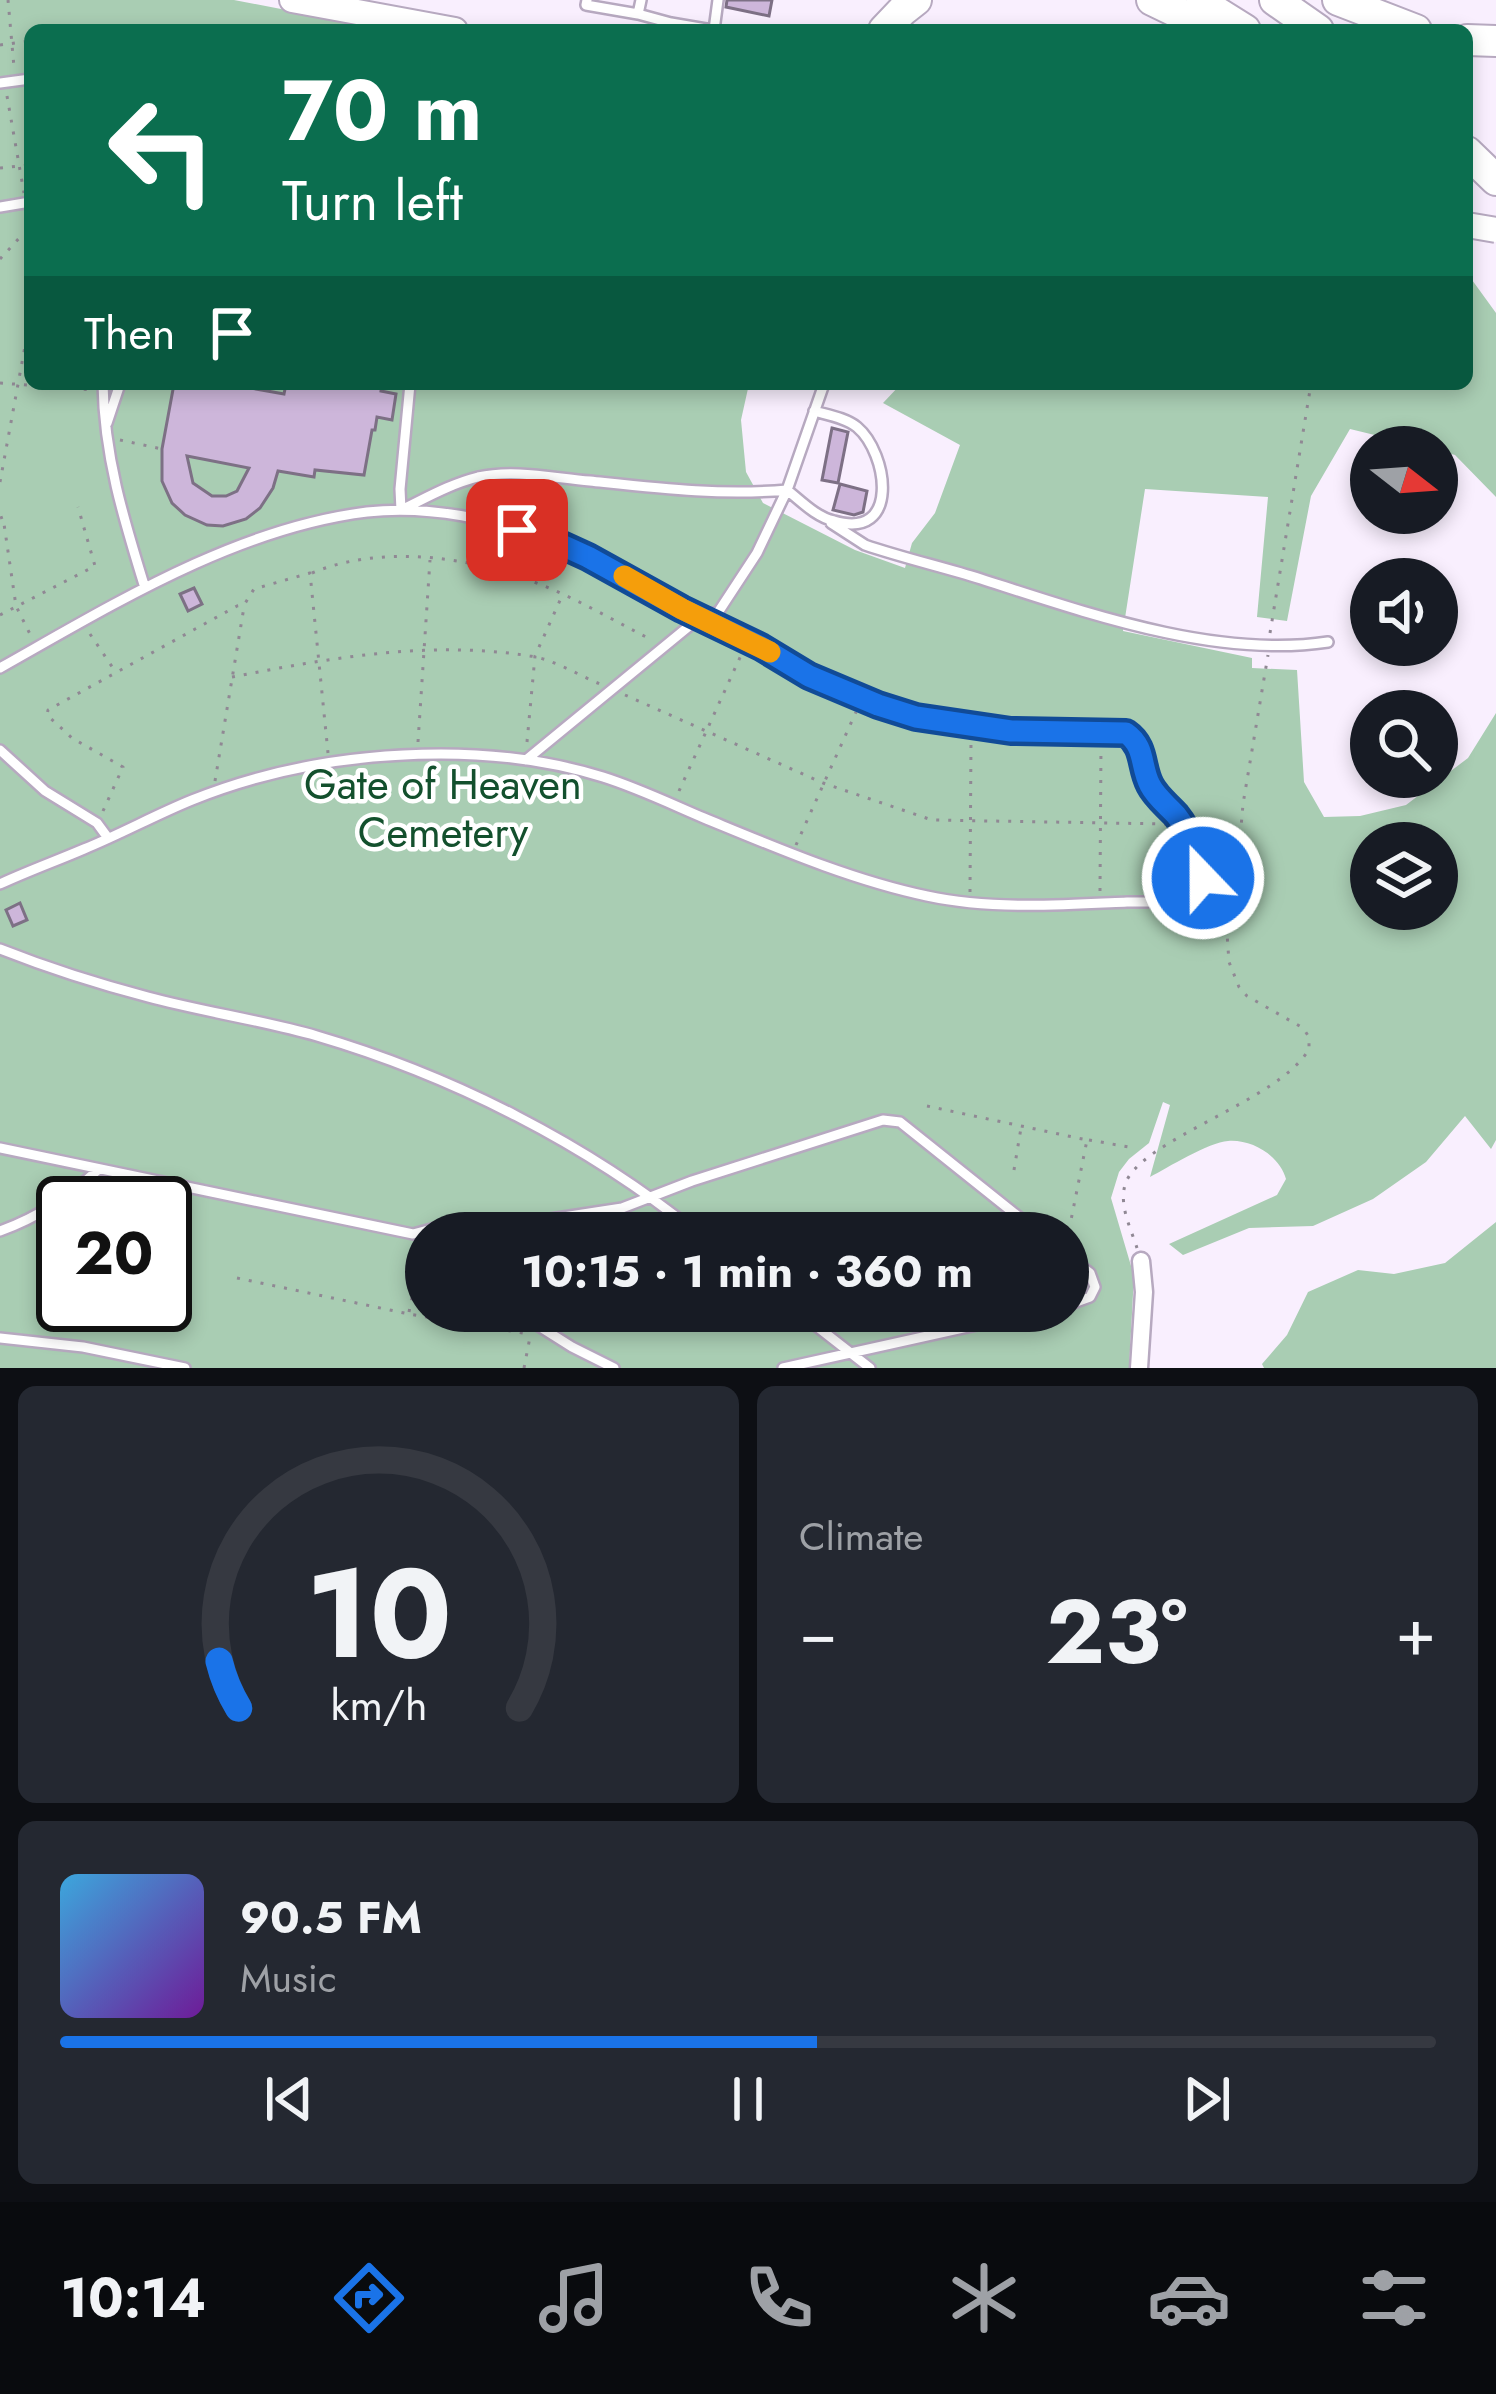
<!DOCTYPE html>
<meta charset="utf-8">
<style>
:root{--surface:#171b24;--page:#242831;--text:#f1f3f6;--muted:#9ea1a6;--line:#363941;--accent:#1a73e8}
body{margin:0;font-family:Jost,sans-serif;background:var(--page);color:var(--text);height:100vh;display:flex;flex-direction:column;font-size:45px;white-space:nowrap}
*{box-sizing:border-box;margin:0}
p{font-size:39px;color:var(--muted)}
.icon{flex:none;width:66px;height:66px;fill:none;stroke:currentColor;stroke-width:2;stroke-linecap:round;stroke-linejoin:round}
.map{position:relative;height:1368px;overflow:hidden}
.details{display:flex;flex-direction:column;gap:18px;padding:18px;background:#0d0f14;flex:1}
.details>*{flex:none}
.banner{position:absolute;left:24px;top:24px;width:1449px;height:366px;border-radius:18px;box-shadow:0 6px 18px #0003;background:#0b6e4f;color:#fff;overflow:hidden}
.needle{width:78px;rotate:107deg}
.tools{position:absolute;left:1350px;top:426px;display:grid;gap:24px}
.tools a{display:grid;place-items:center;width:108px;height:108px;border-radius:50%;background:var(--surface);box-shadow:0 6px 18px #0003;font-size:60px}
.speed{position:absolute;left:36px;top:1176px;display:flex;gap:24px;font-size:60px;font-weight:700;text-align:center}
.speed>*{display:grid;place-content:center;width:156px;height:156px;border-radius:50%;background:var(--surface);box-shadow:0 6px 18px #0003;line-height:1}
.speed .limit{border:6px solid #111;border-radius:18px;background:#fff;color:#111}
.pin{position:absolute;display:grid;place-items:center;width:102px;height:102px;color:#fff;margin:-51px;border-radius:24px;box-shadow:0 6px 18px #0006}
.me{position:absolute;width:132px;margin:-66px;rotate:338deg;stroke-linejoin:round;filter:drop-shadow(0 0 9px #0008)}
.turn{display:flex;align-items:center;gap:42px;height:252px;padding:0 60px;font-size:54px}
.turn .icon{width:156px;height:156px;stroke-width:2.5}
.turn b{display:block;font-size:84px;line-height:102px}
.then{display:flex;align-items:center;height:114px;padding:0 60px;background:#0003;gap:24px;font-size:45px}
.big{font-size:90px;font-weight:700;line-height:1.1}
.details .tile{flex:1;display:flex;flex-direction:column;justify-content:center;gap:18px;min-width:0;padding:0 42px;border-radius:18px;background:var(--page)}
.details .dial{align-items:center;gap:0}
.dial svg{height:312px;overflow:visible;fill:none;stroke:var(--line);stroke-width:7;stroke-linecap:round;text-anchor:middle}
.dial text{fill:var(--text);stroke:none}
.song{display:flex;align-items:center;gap:36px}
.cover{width:144px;height:144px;border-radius:18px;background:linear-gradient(135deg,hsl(200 70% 55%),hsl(280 70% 35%))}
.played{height:12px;border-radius:6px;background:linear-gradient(90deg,var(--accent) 55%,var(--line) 55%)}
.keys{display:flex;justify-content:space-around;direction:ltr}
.heat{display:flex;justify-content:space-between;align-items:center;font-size:66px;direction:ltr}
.details .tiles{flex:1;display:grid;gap:18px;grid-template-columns:1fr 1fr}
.tile:last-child{grid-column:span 2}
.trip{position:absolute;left:405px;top:1212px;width:684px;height:120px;border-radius:60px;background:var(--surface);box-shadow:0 6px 18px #0003;font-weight:700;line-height:120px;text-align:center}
.tab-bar{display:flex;height:192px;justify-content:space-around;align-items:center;background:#090b0e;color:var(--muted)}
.tab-bar .icon{width:84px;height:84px}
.tab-bar .current{color:var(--accent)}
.tab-bar b{font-size:54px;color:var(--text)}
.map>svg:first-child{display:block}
.green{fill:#a9cdb3;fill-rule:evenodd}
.building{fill:#cdb6da;stroke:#7d7085;stroke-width:3;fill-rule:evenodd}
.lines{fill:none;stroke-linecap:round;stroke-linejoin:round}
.lane-casing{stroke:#b7a9c0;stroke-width:14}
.street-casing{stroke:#b7a9c0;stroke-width:21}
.secondary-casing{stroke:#b7a9c0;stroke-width:28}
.highway-casing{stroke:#b7a9c0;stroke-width:34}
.path{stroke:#908894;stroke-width:3;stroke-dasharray:3 9;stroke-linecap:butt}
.lane{stroke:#fff;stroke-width:9}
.street{stroke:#fff;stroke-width:16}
.secondary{stroke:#fff;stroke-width:24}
.highway{stroke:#fff;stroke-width:30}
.secondary-bridge-casing{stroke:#b7a9c0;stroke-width:28;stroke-linecap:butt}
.secondary-bridge{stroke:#fff;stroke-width:24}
.route-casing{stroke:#114b97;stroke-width:30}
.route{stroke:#1a73e8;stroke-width:21}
.slow{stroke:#f59e0b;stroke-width:21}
.labels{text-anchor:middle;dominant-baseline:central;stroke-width:9;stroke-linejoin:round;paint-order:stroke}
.park-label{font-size:42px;fill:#13502d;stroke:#fff}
</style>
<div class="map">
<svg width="1496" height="1368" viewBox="0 0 1496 1368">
<rect width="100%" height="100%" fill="#f9effe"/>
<path class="green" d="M0,0H234L389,30H30V384H749L741,420L746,472L763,503L855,550L905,568L912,543L935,513L960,445L883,403L901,384H1467V273L1496,313V497L1455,455L1437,450V447H1424L1350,429L1311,496L1287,621L1257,617L1268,497L1145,489L1123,631L1252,658V668L1297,670L1304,782L1324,817L1360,816L1406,805L1468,758L1496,713V1140L1491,1149L1465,1116L1426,1162L1373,1199L1313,1226L1249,1228L1183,1255L1169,1244L1277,1195L1286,1179C1280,1156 1252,1139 1228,1141C1209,1142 1167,1168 1150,1177L1170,1105L1163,1102L1149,1143L1129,1159L1119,1172L1111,1198L1134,1276L1129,1368H0ZM1371,843H1437V909H1371ZM63,1203H165V1305H63ZM426,1233H1068V1311H426Z
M1496,1222V1368H1264L1262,1364L1287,1335L1308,1292L1358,1270L1394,1274L1445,1263Z"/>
<path class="building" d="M727,0H772L769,16L726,7Z
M174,384H228L284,394L286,384H382L381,391L396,394L392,420L377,417L375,430H372L364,475L315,470L314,477L278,471L273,488L260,508L246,519L223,526L207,525L185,515L172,503L162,481V449ZM187,456L249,468L237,491L226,496H212L193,483Z
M832,428L848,432L838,483L822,480Z
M840,484L867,491L863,512L854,515L833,510Z
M194,588L202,604L188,611L180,594Z
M20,903L27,920L13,926L6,910Z"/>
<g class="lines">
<g class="lane-casing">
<path id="lane" d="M587,0L586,5L638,14L641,0
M638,14L671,23L712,30
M714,30L718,0
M0,83L30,79
M0,207L30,202
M103,384C104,456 124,520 145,588
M410,384L400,489L401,510C426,498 450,484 478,477C515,469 553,478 590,481C656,488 721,496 787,490C801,501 816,517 834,521C901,541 888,453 857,427C846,418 828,415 814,411
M107,423L120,384
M831,523L865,545C903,558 943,567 981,579C1087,613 1216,659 1328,642
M699,618L719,611L757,553L787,490L824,384
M0,668C112,605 236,528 367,512C428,505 497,519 554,542C605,562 651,593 699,618L526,760
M0,750L45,791L97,823L108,838
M0,884C28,871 56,861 84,849C121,834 155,815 192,800C272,768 355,754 441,754C495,754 551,761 603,777C638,788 671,804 704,818C777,848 851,880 927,896C992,910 1062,905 1127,902C1148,901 1194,907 1202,882C1204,876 1201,870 1200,864C1196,847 1187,830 1176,816C1169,807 1158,799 1152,789C1139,770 1147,748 1127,733L1011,731L916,717L837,689L729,631L699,618
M0,949C48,968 98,984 148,997C204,1012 261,1020 317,1036C453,1076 587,1144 697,1233
M0,1148L413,1234L439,1227L537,1221L622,1208L692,1181L883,1120L900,1122L1039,1233
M0,1231C39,1217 68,1197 99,1169
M1068,1256L1090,1273L1095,1287L1090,1297L1068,1305
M515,1311L572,1347L614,1368
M797,1311L870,1368
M0,1338L83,1347L185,1368
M783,1368L1040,1311"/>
</g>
<g class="street-casing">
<path id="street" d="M1139,1368L1144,1292L1141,1261"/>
</g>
<g class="secondary-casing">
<path id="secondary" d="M292,0L455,30"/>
</g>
<g class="highway-casing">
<path id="highway" d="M1152,0L1214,30
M1275,0L1318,30
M1338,0L1416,30
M1202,3L1245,30
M884,30L902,11L916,0
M1467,40L1496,41
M1467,152L1496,180"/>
</g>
<path class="path" d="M8,0L14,67
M222,30L223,22
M0,45L30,41
M7,96L24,193
M0,168L30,165
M0,259L23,234L30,233
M0,383L94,390
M120,440L162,449
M0,482L30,319
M0,518L3,517L16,606L30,634
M312,573C377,546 458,555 523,578C567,593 609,618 650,639
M0,615L95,566L78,507
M1270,633L1311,384
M90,634L115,671
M232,677C330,658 430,640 530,656C553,659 578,675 600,684
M625,695L823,783L932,820L1167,824
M418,742L430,560
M527,742L535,656L562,596
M215,781L244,607
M679,791L742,653
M103,811L123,767L72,738L47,715L48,710L237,606L244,605L254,589L310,573L328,753
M796,845L856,712
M1100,891L1101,745
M970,892L971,740
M927,1106L1087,1140L1071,1220L1063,1233
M1089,1140L1129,1147
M1014,1170L1021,1128
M1137,1248C1131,1229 1119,1206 1125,1185C1138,1140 1280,1101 1309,1049V1037L1303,1028L1247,996L1239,987L1229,962L1227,933L1236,887L1243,804L1268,655
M237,1278L409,1314L528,1334
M409,1312L423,1245
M524,1368L530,1337"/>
<use href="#lane" class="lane"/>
<use href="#street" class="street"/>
<use href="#secondary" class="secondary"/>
<use href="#highway" class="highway"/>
<g class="secondary-bridge-casing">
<path id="secondary-bridge" d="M1467,225L1496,230"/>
</g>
<use href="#secondary-bridge" class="secondary-bridge"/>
</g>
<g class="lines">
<g class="route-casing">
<path id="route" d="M517,530L553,541L588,557L682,609L761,647L809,676L878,705L916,717L1011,731L1126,733C1146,747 1140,766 1150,785C1156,797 1167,805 1176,815C1191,834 1198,855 1203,878"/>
</g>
<use href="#route" class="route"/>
<path class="slow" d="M624,576L682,609L770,652"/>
</g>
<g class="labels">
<g class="park-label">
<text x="443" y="784">Gate of Heaven<tspan x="443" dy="48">Cemetery</tspan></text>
</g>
</g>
</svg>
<div class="tools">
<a><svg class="needle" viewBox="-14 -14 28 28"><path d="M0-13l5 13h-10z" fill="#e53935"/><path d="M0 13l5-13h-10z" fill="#9ea1a6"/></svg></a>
<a><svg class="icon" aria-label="sound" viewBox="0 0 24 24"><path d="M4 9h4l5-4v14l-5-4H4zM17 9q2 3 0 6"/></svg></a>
<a><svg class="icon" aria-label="search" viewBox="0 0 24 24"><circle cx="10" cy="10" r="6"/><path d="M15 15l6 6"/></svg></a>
<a><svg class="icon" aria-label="layers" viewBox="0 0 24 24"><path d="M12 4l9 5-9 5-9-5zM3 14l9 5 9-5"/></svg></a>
</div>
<div class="speed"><div class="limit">20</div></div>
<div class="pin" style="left:517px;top:530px;background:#d93025"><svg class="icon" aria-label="arrive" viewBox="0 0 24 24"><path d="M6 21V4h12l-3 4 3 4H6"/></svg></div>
<svg class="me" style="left:1203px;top:878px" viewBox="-20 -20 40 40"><circle r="17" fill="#1a73e8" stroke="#fff" stroke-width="3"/><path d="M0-11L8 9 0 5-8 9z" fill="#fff"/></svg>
<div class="trip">10:15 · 1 min · 360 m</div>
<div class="banner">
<div class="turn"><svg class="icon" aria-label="left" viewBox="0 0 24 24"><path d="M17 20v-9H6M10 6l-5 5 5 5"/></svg><div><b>70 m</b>Turn left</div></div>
<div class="then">Then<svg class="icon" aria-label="arrive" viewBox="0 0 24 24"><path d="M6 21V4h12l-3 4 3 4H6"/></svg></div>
</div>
</div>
<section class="details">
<div class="tiles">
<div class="tile dial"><svg viewBox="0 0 100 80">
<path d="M14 69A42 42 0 1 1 86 69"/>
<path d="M14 69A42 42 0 0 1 9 57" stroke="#1a73e8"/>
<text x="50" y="56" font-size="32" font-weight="700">10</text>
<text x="50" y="72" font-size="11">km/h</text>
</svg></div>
<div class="tile"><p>Climate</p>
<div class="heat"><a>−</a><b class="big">23°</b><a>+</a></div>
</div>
<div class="tile">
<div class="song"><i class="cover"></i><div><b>90.5 FM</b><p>Music</p></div></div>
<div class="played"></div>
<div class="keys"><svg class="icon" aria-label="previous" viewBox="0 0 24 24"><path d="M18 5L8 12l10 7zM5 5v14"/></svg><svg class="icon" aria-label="pause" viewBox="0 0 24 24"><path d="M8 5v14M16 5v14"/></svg><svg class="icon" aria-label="next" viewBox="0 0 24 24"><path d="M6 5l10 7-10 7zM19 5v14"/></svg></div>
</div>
</div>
</section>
<nav class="tab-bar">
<b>10:14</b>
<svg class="icon current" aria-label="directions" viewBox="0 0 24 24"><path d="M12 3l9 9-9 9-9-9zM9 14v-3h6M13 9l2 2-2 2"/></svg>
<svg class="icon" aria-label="music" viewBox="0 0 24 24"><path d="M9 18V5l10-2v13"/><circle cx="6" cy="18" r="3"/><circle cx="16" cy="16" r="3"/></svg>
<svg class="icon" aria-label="phone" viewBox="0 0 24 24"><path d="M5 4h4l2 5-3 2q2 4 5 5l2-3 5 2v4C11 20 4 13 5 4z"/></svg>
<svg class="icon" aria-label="climate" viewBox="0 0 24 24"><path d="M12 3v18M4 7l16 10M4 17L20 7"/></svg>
<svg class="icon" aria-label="car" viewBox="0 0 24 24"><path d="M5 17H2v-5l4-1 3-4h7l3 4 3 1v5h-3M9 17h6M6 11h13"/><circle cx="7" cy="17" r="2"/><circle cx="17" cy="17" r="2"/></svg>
<svg class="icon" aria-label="filters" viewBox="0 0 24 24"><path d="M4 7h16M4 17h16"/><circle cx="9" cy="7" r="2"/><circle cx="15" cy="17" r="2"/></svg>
</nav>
